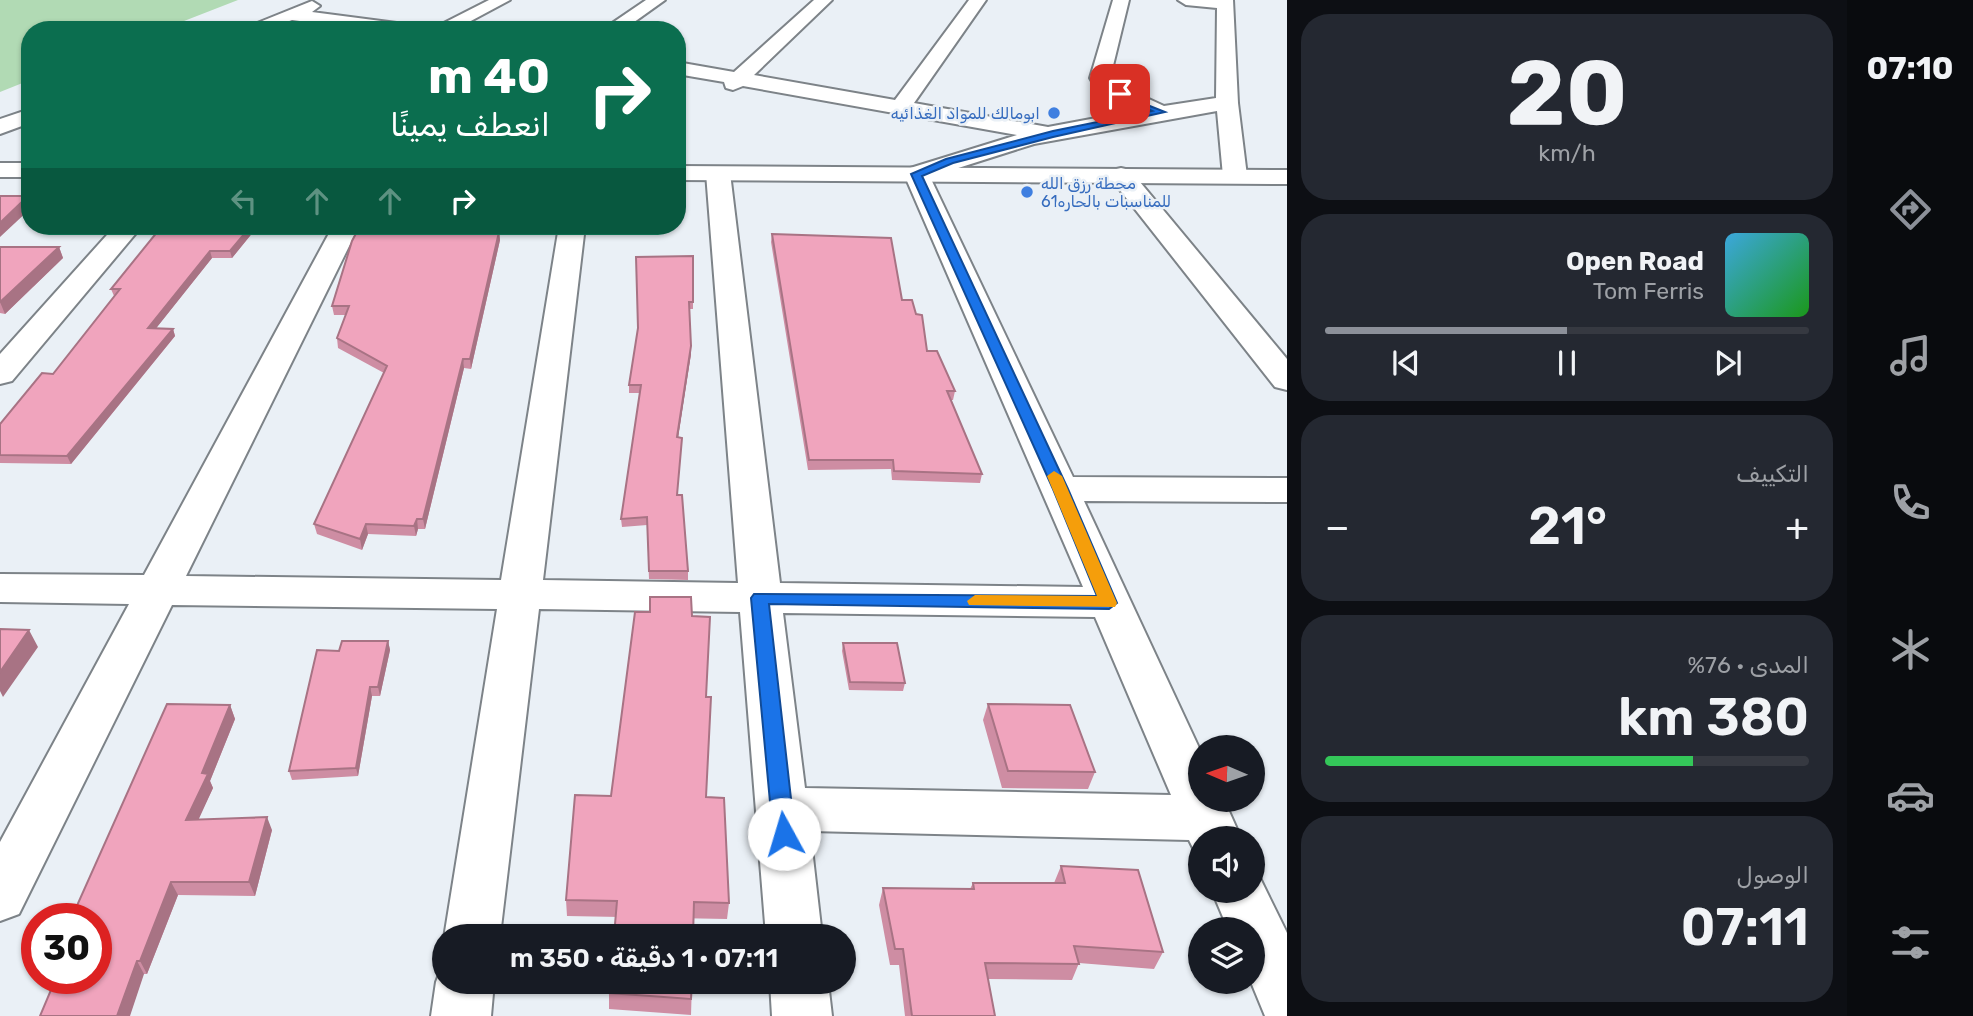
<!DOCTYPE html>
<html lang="ar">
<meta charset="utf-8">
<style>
:root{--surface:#171b24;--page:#242831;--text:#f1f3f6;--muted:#9ea1a6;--line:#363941;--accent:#8c9099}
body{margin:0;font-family:Rubik,Vazirmatn,sans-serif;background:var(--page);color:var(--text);direction:rtl;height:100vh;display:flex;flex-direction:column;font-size:26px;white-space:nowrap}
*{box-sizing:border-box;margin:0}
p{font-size:23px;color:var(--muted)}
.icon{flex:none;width:38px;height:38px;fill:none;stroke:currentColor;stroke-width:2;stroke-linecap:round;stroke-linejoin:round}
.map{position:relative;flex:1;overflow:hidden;direction:ltr}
.details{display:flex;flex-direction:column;gap:14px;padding:14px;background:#0d0f14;width:560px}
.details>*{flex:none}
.guide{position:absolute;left:21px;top:21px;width:665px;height:214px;border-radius:28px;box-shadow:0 2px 5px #0004;direction:rtl;background:#0b6e4f;color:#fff;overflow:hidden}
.needle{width:46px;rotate:272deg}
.buttons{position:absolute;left:1188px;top:735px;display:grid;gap:14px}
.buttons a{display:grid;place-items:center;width:77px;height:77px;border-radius:50%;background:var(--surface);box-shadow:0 2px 5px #0004;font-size:35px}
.speed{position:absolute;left:21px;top:903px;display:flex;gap:14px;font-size:35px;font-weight:700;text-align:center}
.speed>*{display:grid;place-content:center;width:91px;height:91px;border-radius:50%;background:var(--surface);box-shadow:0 2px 5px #0004;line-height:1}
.speed .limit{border:10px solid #d22;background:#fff;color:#111}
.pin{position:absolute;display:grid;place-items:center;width:60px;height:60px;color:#fff;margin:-30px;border-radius:14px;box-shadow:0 4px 10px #0006}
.me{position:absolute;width:77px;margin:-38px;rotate:354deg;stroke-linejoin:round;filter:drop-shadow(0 0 5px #0008)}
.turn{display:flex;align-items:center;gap:24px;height:147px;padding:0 21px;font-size:32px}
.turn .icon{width:91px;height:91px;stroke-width:2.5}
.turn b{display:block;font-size:49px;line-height:60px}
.lanes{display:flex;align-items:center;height:66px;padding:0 21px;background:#0003;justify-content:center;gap:35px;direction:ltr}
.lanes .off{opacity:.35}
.big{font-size:52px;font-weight:600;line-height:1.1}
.details .widget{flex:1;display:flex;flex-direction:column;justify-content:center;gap:10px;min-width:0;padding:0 24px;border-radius:28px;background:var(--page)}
.details .dial{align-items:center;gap:0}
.dial b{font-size:91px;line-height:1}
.song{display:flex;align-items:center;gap:21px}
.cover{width:84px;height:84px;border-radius:10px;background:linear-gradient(135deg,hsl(200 70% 55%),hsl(120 70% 35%))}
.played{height:7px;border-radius:4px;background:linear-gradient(90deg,var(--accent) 50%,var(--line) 50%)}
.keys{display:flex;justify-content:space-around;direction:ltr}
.heat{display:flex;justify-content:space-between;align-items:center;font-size:38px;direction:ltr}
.charge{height:10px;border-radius:5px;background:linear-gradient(90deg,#34c759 76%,var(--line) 0)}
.trip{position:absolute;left:432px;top:924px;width:424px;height:70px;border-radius:35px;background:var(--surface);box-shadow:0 2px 5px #0004;font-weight:600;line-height:70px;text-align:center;direction:rtl}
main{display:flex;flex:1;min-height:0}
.tabs{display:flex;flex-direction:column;width:126px;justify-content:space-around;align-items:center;background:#090b0e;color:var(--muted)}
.tabs .icon{width:49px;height:49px}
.tabs .current{color:var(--accent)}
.tabs b{font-size:32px;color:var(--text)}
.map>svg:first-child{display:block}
.green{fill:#b1dab4}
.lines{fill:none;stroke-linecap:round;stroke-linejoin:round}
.street-casing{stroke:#7d8388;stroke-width:4}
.secondary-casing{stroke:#7d8388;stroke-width:4}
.street{fill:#fff;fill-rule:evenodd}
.secondary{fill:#fff;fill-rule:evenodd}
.wall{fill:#ce8da3}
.shaded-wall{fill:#a87384}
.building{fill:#f0a4bd;stroke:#a87384;stroke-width:2}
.route{fill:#1a73e8;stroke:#114b97;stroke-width:2}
.slow{fill:#f59e0b}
.shop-dot{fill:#3f7fe0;stroke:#eaf0f6;stroke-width:2.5}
.labels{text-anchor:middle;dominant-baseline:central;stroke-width:5;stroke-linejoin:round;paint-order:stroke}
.far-shop-label{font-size:16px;fill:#366cbe;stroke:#eaf0f6;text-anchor:end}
</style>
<main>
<nav class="tabs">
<b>07:10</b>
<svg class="icon current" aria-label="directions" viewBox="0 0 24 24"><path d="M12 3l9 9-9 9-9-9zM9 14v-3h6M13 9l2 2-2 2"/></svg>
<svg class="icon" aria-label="music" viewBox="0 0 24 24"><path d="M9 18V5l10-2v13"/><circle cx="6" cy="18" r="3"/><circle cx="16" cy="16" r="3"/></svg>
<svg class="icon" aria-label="phone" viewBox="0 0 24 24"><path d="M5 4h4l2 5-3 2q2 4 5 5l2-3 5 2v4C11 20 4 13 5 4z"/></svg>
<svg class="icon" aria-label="climate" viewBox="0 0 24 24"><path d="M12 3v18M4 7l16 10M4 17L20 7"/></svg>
<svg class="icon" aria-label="car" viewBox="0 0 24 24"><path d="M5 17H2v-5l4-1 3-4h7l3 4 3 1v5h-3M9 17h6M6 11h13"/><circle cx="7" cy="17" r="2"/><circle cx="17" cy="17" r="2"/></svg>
<svg class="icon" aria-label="filters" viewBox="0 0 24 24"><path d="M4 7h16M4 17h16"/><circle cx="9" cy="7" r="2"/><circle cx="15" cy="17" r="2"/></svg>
</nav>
<section class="details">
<div class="widget dial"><b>20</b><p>km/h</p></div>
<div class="widget">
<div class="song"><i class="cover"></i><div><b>Open Road</b><p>Tom Ferris</p></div></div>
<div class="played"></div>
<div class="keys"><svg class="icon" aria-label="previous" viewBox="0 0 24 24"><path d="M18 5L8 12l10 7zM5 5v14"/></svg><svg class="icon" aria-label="pause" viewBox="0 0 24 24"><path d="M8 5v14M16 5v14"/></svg><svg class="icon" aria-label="next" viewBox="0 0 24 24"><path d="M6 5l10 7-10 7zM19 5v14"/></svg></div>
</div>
<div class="widget"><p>التكييف</p>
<div class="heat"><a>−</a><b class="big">21°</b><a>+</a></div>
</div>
<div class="widget"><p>المدى · 76%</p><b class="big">380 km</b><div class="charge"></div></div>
<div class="widget"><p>الوصول</p><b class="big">07:11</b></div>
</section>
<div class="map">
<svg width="1287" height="1016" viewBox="0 0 1287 1016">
<rect width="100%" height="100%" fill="#eaf0f6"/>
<path class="green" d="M0,0H238L161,30H30V80L0,92Z"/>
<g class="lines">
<g class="street-casing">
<path id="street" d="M489,0H510L454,30H430Z
M646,0H665L623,30H602Z
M814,0H832L754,75L895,100L969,0H986L914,103L1048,127L1139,110L1097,90L1090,78L1113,0H1129L1110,78L1112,82L1164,106L1216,98L1217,8L1186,5L1178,0H1233L1238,103L1247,176L1244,181H1226L1223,176L1217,111L1034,144L930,177L1073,477L1287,478V502L1084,501L1200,750V800H1224L1241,838H1200V855L1196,854L1189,840L810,831L822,936H766L740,612L539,609L500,936L444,938L497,609L172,605L19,914L0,921V842L129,604L0,602V574L144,575L333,226H359L186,576L501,580L559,226H585L543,580L738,583L706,173L709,168H727L730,173L780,583L1083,587L904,174L907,169L1017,135L743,86L733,90L726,88L724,82L677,74V62L734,72ZM783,613L1095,617L1171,795L805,788Z
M312,1L320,6L312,12L412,25L421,30H369L292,20L266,30H240Z
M30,109V123L0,134V119Z
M1121,168L1130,170L1287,359V390L1275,387L1112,180L1109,175L1112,170Z
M115,226H142L12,381L0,384V354Z
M1253,872L1258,874L1287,933V1016H1265L1251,982L1253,929H1228L1212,891H1253Z
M444,962V982H494L491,1016H431L436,982Z
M770,982H828L832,1016H772Z"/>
</g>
<g class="secondary-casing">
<path id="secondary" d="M0,163H30V177H0Z
M677,166L1287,170V184L677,180Z"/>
</g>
<use href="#street" class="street"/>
<use href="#secondary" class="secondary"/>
</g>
<path class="wall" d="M258,226L232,258H212L156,328L173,329L175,336L71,464L0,463V424L53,374L114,296L111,289Z
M360,226H448L446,231L499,232L500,240L471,369L464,368L425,529H418L416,536L368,534L362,550L317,534L314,524L384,373L338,348L337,338L346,315H334L332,306Z
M772,234L902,300L927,351L955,391L953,400H951L982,474L980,483L892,480L891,469L808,470L771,242Z
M0,247H59L63,258L5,314L0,313Z
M693,256V309H689L691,354L678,437L677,495L688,571V580L649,579L647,525L622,527L621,519L640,393H629V385Z
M650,597L692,616L706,697V797L729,903L727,919L567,916L566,900L611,796L650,612Z
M388,641L390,650L380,696H372L358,776L292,780L289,771Z
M843,643L905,683L903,691L849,690L842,651Z
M988,704L1095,772L1088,789L1002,788L983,720Z
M230,705L235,719L210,781L213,788L198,819L272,830L255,896L178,895L147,974H144L40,1016Z
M1061,866L1163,952L1154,969L1079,963L1072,980L988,979L995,1016H905L899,965H890L879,905L883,888L970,889L973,883H1054Z
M692,982L691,1015L609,1009V993Z"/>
<path class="shaded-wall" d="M28,196L30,201V209L0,237V223Z
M251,226H258L232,258L230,251Z
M443,226H448V227L442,239L441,231Z
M499,232L500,240L471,369L470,359Z
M59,247L63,258L5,314L0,302Z
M210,251L212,258L150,336L148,328Z
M173,329L175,336L71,464L67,456Z
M691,346V354L677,445V437Z
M463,359L464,368L425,529L423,519Z
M417,519L418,529L416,536L414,526Z
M366,524L368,534L362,550L360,539Z
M29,630L38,647L3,697L0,691V672Z
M388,641L390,650L380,696L378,687Z
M370,687L372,696L358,776L356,768Z
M230,705L235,719L210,781L213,788L192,834L186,820L202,773Z
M267,817L272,830L255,896L249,882Z
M171,882L178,895L147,974L140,961Z
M137,961L144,974L130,1016H117Z"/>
<path class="building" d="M0,196H28L0,223Z
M162,226H251L230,251H210L148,328L173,329L67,456L0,455V424L42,373L53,374L120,289H111Z
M360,226H443L441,231L499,232L470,359H463L423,519H417L414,526L366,524L360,539L314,524L387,366L337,338L349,306H332L352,241Z
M772,234L891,238L902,300H912L916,314L922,315L927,351H937L955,391H947L982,474L894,471L893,460H809Z
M0,247H59L0,302Z
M693,256V302H689L691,346L677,437L682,438L677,495H682L688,571H649L647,517L621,519L641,385H629L638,328L636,257Z
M650,597H691L692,616L710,617L706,697H711L706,797L724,798L729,903L694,902L693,936H614L617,901L566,900L575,795L611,796L635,612H650Z
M0,629L29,630L0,672Z
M342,641H388L378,687H370L356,768L289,771L317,650L339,651Z
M843,643H897L905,683L850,682Z
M167,704L230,705L202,773L208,774L186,820L267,817L249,882H171L140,961H137L117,1016H40L56,978H96V919H71Z
M988,704L1070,705L1095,772L1008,771Z
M1061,866L1138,870L1163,952L1074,946L1079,964L985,963L995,1016H912L903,949H895L883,888L974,889L973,883H1065Z
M610,982H692L691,999L609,993Z"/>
<path class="route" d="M1117,93L1165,112L1053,137L953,163L922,176L1068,489L1117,603L1109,609L769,604L795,834L792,841L784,844L776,841L773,834L751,598L754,594L1097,596L1053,489L911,174L946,159L1053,131L1152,111L1117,96Z"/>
<path class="slow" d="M1054,471L1062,476L1117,603L1115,607L969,605L967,601L975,595L1097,596L1047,476Z"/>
<g class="shop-dot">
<circle cx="1054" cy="113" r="7"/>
<circle cx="1027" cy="192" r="7"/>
</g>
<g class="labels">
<g class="far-shop-label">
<text x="1040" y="113">ابومالك للمواد الغذائيه</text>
<text x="1041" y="183" text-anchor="start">محطة رزق الله<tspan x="1041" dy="18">للمناسبات بالحاره61</tspan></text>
</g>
</g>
</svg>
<div class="buttons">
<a><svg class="needle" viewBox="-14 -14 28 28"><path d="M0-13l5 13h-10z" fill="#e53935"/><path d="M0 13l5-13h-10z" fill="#9ea1a6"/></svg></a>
<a><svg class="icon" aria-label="sound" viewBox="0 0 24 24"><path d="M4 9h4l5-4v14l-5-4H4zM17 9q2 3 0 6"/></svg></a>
<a><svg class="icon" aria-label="layers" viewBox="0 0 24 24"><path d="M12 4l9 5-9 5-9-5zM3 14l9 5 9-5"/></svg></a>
</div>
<div class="speed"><div class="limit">30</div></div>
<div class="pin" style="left:1120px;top:94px;background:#d93025"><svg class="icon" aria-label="arrive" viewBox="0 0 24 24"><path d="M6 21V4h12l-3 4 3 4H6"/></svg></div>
<svg class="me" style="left:784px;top:834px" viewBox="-20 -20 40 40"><circle r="19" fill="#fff"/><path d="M0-13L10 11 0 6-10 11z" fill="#1a73e8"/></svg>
<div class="trip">07:11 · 1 دقيقة · 350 m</div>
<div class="guide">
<div class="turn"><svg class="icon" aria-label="right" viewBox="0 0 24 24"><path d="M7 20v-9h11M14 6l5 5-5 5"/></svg><div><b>40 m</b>انعطف يمينًا</div></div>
<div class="lanes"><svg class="icon off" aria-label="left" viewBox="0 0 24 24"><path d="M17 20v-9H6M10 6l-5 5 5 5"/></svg><svg class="icon off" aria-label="ahead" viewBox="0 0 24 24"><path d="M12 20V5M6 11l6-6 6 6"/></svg><svg class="icon off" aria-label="ahead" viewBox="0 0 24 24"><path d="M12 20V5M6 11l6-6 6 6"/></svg><svg class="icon" aria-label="right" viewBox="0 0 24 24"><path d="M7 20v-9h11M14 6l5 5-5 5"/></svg></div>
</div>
</div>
</main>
